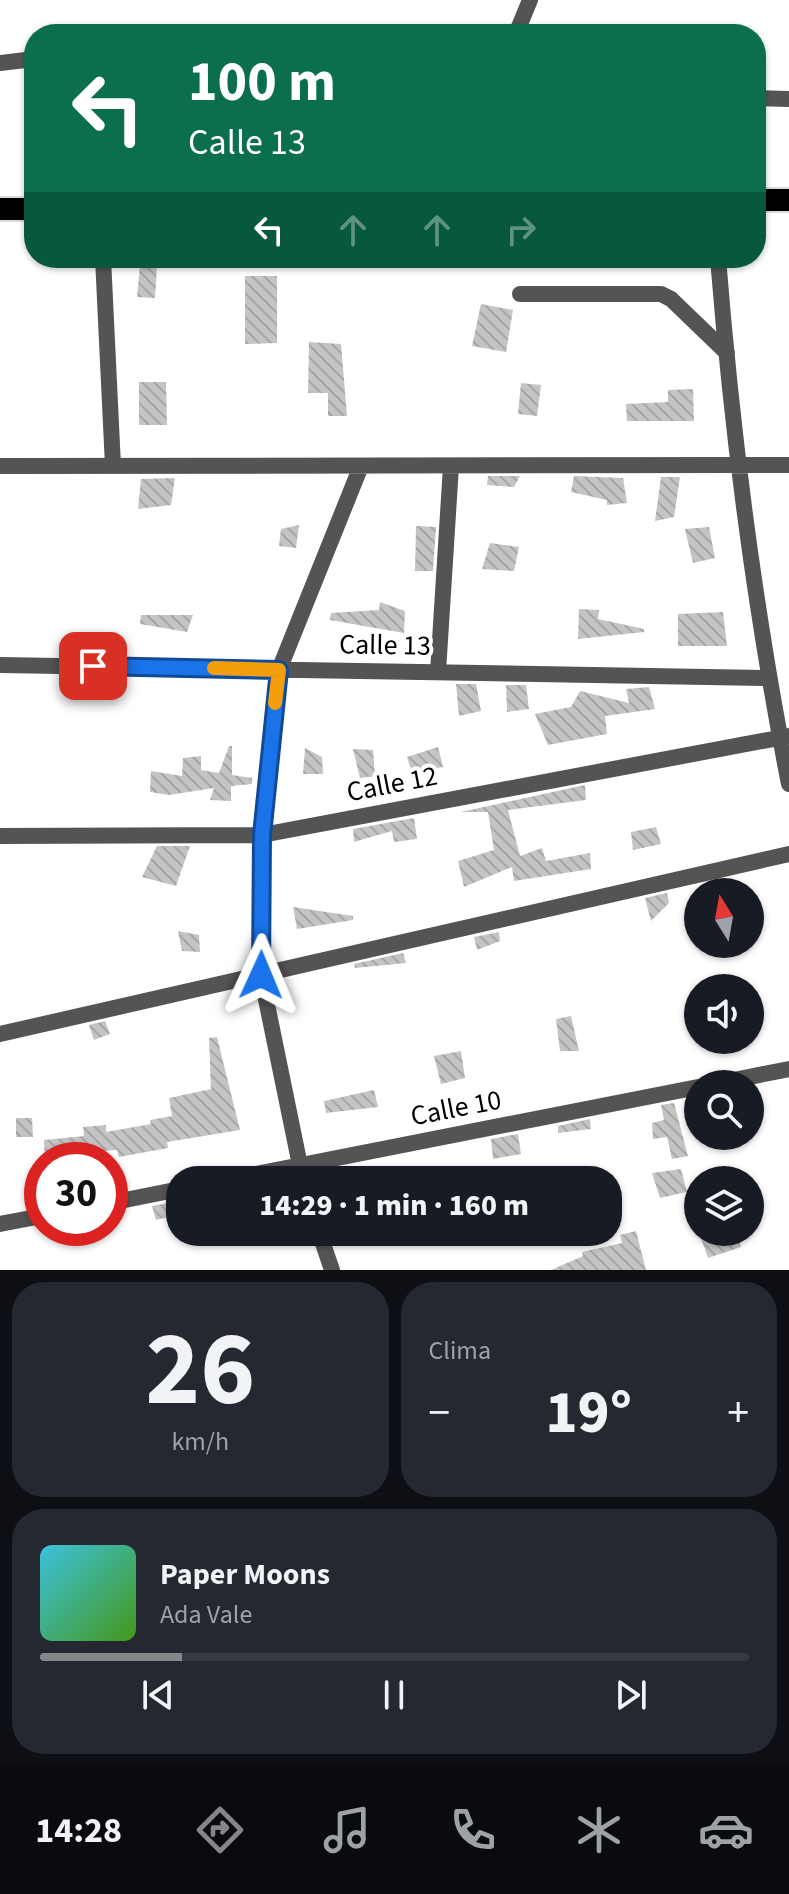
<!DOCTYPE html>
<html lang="es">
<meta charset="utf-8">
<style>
:root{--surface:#171b24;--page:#242831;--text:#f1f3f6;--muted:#9ea1a6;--line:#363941;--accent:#858687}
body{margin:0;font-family:"Source Sans 3",sans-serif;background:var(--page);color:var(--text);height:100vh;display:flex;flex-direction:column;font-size:30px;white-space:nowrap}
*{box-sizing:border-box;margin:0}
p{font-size:26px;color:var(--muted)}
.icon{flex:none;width:44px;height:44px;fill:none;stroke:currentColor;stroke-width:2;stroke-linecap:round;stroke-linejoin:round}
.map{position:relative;height:1270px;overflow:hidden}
.details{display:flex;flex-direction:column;gap:12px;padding:12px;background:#0d0f14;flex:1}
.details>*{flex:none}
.hud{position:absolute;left:24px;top:24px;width:742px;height:244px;border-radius:32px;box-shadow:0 2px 6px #0004;background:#0b6e4f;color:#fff;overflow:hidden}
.needle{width:52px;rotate:349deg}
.fabs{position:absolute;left:684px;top:878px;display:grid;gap:16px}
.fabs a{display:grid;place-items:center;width:80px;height:80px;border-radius:50%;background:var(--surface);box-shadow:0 2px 6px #0004;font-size:40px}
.speed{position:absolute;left:24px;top:1142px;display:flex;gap:16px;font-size:40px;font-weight:700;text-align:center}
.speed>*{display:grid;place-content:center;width:104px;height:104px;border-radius:50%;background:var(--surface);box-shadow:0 2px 6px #0004;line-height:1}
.speed .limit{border:12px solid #d22;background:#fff;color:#111}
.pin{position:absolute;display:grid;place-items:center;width:68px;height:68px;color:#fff;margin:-34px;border-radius:16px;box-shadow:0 4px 12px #0006}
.me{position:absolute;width:88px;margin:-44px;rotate:1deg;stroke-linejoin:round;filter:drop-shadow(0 0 6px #0008)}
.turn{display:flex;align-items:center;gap:28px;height:168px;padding:0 32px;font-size:36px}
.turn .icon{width:104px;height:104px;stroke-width:2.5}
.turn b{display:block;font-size:56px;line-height:68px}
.lanes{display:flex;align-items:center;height:76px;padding:0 32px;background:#0003;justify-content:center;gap:40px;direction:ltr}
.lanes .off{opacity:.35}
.big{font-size:60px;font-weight:800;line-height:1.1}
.details .card{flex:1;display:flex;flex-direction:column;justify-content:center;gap:12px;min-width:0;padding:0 28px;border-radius:32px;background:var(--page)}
.details .dial{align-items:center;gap:0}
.dial b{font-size:104px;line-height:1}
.song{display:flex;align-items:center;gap:24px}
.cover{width:96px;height:96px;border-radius:12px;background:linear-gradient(135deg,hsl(190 70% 55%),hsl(100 70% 35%))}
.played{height:8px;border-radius:4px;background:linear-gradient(90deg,var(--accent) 20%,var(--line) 20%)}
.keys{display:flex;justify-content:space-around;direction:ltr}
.heat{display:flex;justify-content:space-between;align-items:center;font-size:44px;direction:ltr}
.details .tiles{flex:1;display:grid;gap:12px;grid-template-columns:1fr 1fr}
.card:last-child{grid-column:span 2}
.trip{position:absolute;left:166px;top:1166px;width:456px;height:80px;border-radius:32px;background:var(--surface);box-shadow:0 2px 6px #0004;font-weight:800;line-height:80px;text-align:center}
.tabs{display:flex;height:128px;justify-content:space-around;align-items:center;background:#090b0e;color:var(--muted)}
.tabs .icon{width:56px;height:56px}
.tabs .on{color:var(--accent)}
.tabs b{font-size:36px;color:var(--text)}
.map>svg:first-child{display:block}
.building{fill:url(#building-back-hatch)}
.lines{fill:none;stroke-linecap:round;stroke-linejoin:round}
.trunk-casing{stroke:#dbdbdb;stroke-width:26}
.minor{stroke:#545454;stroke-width:16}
.trunk{stroke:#000;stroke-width:22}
.route-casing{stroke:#114b97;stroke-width:20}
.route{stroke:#1a73e8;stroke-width:14}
.slow{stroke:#f59e0b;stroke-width:14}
.labels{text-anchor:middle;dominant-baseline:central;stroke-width:8;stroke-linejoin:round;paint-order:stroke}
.street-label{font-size:28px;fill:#000;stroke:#fff}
</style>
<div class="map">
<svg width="789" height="1270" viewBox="0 0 789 1270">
<defs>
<pattern id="building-back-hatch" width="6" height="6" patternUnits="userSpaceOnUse" patternTransform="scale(2)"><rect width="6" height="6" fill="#c4c4c4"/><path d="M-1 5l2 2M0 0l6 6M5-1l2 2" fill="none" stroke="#a7a7a7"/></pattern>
</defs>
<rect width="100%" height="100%" fill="#fff"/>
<path class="building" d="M140,266L157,267L155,298L137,297Z
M245,276H277V343L245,344Z
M481,304L513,310L506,352L472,346Z
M309,342L341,344L347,416H328V393H308Z
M139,382H166L167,425H139Z
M521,383L541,385L537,416L518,414Z
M693,389L694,421H627L626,404L668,402V390Z
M488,476H520L514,487L487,485Z
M574,476L623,478L627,503L607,505V500L571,492Z
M661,477H680L674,517L655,521Z
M175,478L171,505L138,509L141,479Z
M299,525L296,548L279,546L281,529Z
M416,526L436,527L433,571H415Z
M709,527L715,558L693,563L685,529Z
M490,543L519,547L514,571L482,569Z
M380,602L405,611L404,633L330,620L331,613L379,610Z
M579,609L599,610L598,619L644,629V632L578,639Z
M723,612L727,646H678V614Z
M141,615H193L187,632L140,624Z
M456,684H476L481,711L459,716Z
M506,685H526L529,709L507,712Z
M649,687L655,709L605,716L607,734L548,745L535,714L571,707L580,691L629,703L626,689Z
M229,746H232V775L252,778V784L231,786V801L210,800L214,788L169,795L150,792L151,771L182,776L183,758L201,756V770L219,773Z
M438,747L443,767L412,772L407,757Z
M305,748L322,757L323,774H303Z
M353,749L373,750L375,776L360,778Z
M585,785L586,800L508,810L520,856L542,848L546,861L590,853L591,869L514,881L512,867L464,887L458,861L494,850L488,812H461Z
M414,818L417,839L394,842L392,831L354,842L353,829Z
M656,827L661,844L633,850L631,832Z
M157,846H190L176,886L142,877Z
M667,893L669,903L651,921L645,898Z
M293,907L353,916V920L297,929Z
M178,931L199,935L200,952L182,951Z
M499,932L500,941L477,950L474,937Z
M403,953L406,963L355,968L354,964Z
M571,1016L579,1051H560L556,1019Z
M105,1021L110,1034L94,1040L89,1025Z
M217,1037L240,1130L167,1142L168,1148L119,1157L117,1150L70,1153L71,1160H45L44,1140L84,1136L83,1127L106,1125V1132L151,1124L150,1120L172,1116L169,1098L211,1089L209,1038Z
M461,1051L465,1078L441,1084L434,1056Z
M374,1090L378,1107L326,1113L324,1101Z
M674,1103L688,1156L672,1159L667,1137L653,1139L652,1123L664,1120L661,1105Z
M16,1118H32L33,1137H16Z
M590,1119L591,1129L558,1133V1126Z
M518,1134L521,1154L493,1159L491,1139Z
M681,1169L687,1192L660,1198L652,1173Z
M173,1202L177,1215L156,1220L152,1206Z
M636,1231L646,1270H551L583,1256L582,1252L622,1243L620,1235Z
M699,1232H736L741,1247L708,1258Z"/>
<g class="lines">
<g class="trunk-casing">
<path id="trunk" d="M756,200H789
M0,209H34"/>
</g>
<path class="minor" d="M516,34L530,0
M0,63L34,59
M756,98L789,99
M103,258L113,466
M718,258C732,434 755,611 789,784
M520,294H661L671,299L727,353
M0,466L789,465
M0,665L769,678
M438,672L451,466
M0,836L262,835L789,736
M0,1034L789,854
M714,1084L789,1069
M225,1180L698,1087
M303,1180L261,975L262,835L279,670L361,466
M110,1203L180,1189
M0,1224L42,1216
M319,1232L332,1270"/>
<use href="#trunk" class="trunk"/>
</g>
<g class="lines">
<g class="route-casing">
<path id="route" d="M93,666L279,670L262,835L261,975"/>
</g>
<use href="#route" class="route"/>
<path class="slow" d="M214,668L279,670L275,703"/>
</g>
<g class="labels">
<g class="street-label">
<text transform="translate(385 645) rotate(1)">Calle 13</text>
<text transform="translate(392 784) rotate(-11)">Calle 12</text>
<text transform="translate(456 1108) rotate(-11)">Calle 10</text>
</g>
</g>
</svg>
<div class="fabs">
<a><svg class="needle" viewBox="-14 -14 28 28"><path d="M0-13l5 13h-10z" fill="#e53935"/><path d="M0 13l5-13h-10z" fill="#9ea1a6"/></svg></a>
<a><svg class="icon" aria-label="sound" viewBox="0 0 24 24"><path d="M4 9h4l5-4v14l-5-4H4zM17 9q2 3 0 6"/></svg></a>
<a><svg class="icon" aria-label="search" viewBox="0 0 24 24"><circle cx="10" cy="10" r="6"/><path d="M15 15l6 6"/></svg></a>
<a><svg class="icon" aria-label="layers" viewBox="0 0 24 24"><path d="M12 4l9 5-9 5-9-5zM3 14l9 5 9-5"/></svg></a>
</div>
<div class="speed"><div class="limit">30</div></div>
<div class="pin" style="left:93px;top:666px;background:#d93025"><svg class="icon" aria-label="arrive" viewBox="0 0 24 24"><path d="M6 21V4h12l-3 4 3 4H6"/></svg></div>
<svg class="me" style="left:261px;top:975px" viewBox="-20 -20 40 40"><path d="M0-17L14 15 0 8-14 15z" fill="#1a73e8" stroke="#fff" stroke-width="4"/></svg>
<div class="trip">14:29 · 1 min · 160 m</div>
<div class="hud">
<div class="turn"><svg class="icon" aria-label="left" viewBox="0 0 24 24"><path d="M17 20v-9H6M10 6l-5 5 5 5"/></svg><div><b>100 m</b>Calle 13</div></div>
<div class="lanes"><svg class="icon" aria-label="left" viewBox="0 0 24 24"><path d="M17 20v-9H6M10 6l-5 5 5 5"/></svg><svg class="icon off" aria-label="ahead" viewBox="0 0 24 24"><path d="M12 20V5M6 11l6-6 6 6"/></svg><svg class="icon off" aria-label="ahead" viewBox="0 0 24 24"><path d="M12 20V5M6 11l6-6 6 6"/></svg><svg class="icon off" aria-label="right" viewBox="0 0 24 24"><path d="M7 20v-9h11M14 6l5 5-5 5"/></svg></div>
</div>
</div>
<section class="details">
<div class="tiles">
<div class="card dial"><b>26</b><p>km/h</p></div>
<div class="card"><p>Clima</p>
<div class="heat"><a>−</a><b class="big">19°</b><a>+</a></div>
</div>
<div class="card">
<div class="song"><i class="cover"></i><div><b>Paper Moons</b><p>Ada Vale</p></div></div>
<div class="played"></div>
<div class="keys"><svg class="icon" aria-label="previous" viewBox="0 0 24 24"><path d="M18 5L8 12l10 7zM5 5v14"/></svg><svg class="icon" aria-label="pause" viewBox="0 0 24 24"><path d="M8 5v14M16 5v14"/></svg><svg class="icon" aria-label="next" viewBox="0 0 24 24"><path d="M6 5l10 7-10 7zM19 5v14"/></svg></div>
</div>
</div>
</section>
<nav class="tabs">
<b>14:28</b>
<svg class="icon on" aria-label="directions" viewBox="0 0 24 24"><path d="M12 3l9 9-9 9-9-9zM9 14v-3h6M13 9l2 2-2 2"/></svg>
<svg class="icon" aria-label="music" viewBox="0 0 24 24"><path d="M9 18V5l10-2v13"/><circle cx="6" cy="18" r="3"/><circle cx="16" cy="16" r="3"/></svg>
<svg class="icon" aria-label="phone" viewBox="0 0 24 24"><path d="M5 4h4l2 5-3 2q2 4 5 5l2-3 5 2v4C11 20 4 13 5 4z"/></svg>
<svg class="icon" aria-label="climate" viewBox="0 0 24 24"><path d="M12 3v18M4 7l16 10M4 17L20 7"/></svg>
<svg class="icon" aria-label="car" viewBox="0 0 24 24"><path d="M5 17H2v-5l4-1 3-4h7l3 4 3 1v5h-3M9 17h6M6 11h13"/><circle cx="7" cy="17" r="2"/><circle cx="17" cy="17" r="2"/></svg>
</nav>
